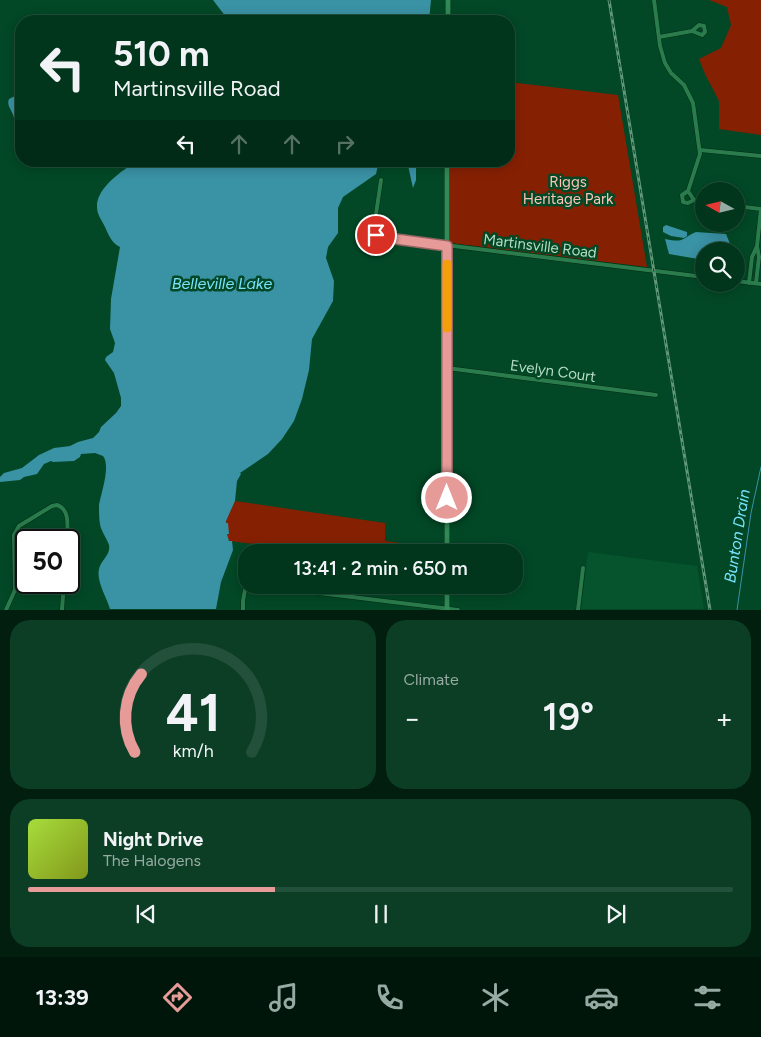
<!DOCTYPE html>
<meta charset="utf-8">
<style>
:root{--surface:#02361c;--page:#0c3e25;--text:#f1f3f6;--muted:#96aba3;--line:#23503b;--accent:#e69b98}
body{margin:0;font-family:Figtree,sans-serif;background:var(--page);color:var(--text);height:100vh;display:flex;flex-direction:column;font-size:19px;white-space:nowrap}
*{box-sizing:border-box;margin:0}
p{font-size:16px;color:var(--muted)}
.icon{flex:none;width:28px;height:28px;fill:none;stroke:currentColor;stroke-width:2;stroke-linecap:round;stroke-linejoin:round}
.map{position:relative;height:610px;overflow:hidden}
.side{display:flex;flex-direction:column;gap:10px;padding:10px;background:#011e0f;flex:1}
.side>*{flex:none}
.banner{position:absolute;left:15px;top:15px;width:500px;height:152px;border-radius:20px;box-shadow:0 2px 12px #0003,0 0 0 1px var(--line);background:#02361c;color:var(--text);overflow:hidden}
.needle{width:32px;rotate:278deg}
.buttons{position:absolute;left:695px;top:182px;display:grid;gap:10px}
.buttons a{display:grid;place-items:center;width:50px;height:50px;border-radius:50%;background:var(--surface);box-shadow:0 2px 12px #0003,0 0 0 1px var(--line);font-size:25px}
.speed{position:absolute;left:15px;top:529px;display:flex;gap:10px;font-size:25px;font-weight:700;text-align:center}
.speed>*{display:grid;place-content:center;width:65px;height:65px;border-radius:50%;background:var(--surface);box-shadow:0 2px 12px #0003,0 0 0 1px var(--line);line-height:1}
.speed .limit{border:2px solid #111;border-radius:8px;background:#fff;color:#111}
.pin{position:absolute;display:grid;place-items:center;width:42px;height:42px;color:#fff;margin:-21px;border:2px solid #fff;border-radius:50%;box-shadow:0 1px 5px #0007}
.me{position:absolute;width:55px;margin:-28px;rotate:0deg;stroke-linejoin:round;filter:drop-shadow(0 0 4px #0008)}
.turn{display:flex;align-items:center;gap:18px;height:105px;padding:0 15px;font-size:22px}
.turn .icon{width:65px;height:65px;stroke-width:2.5}
.turn b{display:block;font-size:35px;line-height:42px}
.lanes{display:flex;align-items:center;height:48px;padding:0 15px;background:#0003;justify-content:center;gap:25px;direction:ltr}
.lanes .off{opacity:.35}
.big{font-size:38px;font-weight:600;line-height:1.1}
.side .tile{flex:1;display:flex;flex-direction:column;justify-content:center;gap:8px;min-width:0;padding:0 18px;border-radius:20px;background:var(--page)}
.side .dial{align-items:center;gap:0}
.dial svg{height:130px;overflow:visible;fill:none;stroke:var(--line);stroke-width:7;stroke-linecap:round;text-anchor:middle}
.dial text{fill:var(--text);stroke:none}
.song{display:flex;align-items:center;gap:15px}
.cover{width:60px;height:60px;border-radius:8px;background:linear-gradient(135deg,hsl(80 70% 55%),hsl(70 70% 35%))}
.played{height:5px;border-radius:2px;background:linear-gradient(90deg,var(--accent) 35%,var(--line) 35%)}
.keys{display:flex;justify-content:space-around;direction:ltr}
.heat{display:flex;justify-content:space-between;align-items:center;font-size:28px;direction:ltr}
.side .tiles{flex:1;display:grid;gap:10px;grid-template-columns:1fr 1fr}
.tile:last-child{grid-column:span 2}
.trip{position:absolute;left:238px;top:544px;width:285px;height:50px;border-radius:20px;background:var(--surface);box-shadow:0 2px 12px #0003,0 0 0 1px var(--line);font-weight:600;line-height:50px;text-align:center}
.dock{display:flex;height:80px;justify-content:space-around;align-items:center;background:#01160b;color:var(--muted)}
.dock .icon{width:35px;height:35px}
.dock .selected{color:var(--accent)}
.dock b{font-size:22px;color:var(--text)}
.map>svg:first-child{display:block}
.built{fill:#05542e}
.green{fill:#862003}
.water{fill:#3a92a5}
.lines{fill:none;stroke-linecap:round;stroke-linejoin:round}
.stream{stroke:#3a92a5;stroke-width:1}
.street-casing{stroke:#002b13;stroke-width:5}
.secondary-casing{stroke:#002b13;stroke-width:6}
.street{stroke:#2a7c4d;stroke-width:4}
.secondary{stroke:#318a57;stroke-width:5}
.rail-casing{stroke:#629779;stroke-width:3}
.rail{stroke:#024826;stroke-width:1;stroke-dasharray:4;stroke-linecap:butt}
.route-casing{stroke:#966563;stroke-width:12}
.route{stroke:#e69b98;stroke-width:9}
.slow{stroke:#f59e0b;stroke-width:9}
.labels{text-anchor:middle;dominant-baseline:central;stroke-width:5;stroke-linejoin:round;paint-order:stroke}
.park-label{font-size:15px;fill:#fdc3b4;stroke:#024826}
.street-label{font-size:15px;fill:#b6dcc2;stroke:#024826}
.water-label{font-size:16px;font-style:italic;fill:#77e3fc;stroke:#024826}
</style>
<div class="map">
<svg width="761" height="610" viewBox="0 0 761 610">
<rect width="100%" height="100%" fill="#024826"/>
<path class="built" d="M588,552L697,566L704,609H581Z"/>
<path class="green" d="M709,0H761V135L719,129V101L705,74L699,59L721,48L731,25L727,7Z
M509,82L618,95L647,267L450,243V161H509Z
M235,501L385,523V541L416,545V552H320L229,541L227,534H229L226,520Z"/>
<path class="water" d="M213,0H431L429,21H229Z
M15,96L21,98L20,123L14,118C13,111 6,106 9,99Z
M137,161H379L376,174L343,197L338,208V233L328,247L326,258L334,281L333,301L312,339L309,370L302,399L294,421L282,439L268,454L240,473L241,474L237,481L235,501L226,521V523H228L229,534H227L229,541H232L233,550L221,582L216,609H110C107,598 96,581 99,569C101,560 111,555 109,545C107,539 103,534 101,528C99,522 99,512 99,505C101,493 111,466 103,456L95,453L81,454L80,457L74,461L53,462L51,461L44,464L37,474L24,477L20,480L0,482V477L4,473L22,468L39,455L54,448L70,446L78,442L93,438L99,432L101,427L116,413L121,406V398L114,373L105,360L106,357L113,352L115,343L110,329L111,299L120,247C111,243 108,233 104,225C101,219 97,214 97,207C96,188 123,170 137,161Z
M407,161H416V180L413,188Z
M666,225L687,232V236L684,238L671,236L663,232V227Z
M696,232L726,234L733,251H704V260L669,254L665,239C685,243 680,239 696,232Z"/>
<g class="lines">
<path class="stream" d="M737,610L751,513L761,467"/>
<g class="street-casing">
<path id="street" d="M654,0L660,46L665,63L671,73L684,85L693,103L700,154L688,191L694,200L704,202
M659,37L692,31L699,25L704,26L705,32L702,35L692,31
M700,150L761,156
M381,180L374,228L376,234L381,237L704,277
M688,191L682,195L683,202L688,203L694,200
M736,206L761,209
M736,281L761,284
M749,283L752,257L757,246
M756,283L759,257L757,246L761,209
M447,368L656,395
M254,585L458,610
M429,585L447,587
M6,610L15,590L14,535L19,526L52,506L57,505C71,510 67,528 67,540
M62,610L64,582
M243,610V601L246,584
M578,610L583,568"/>
</g>
<g class="secondary-casing">
<path id="secondary" d="M448,21V0
M447,552V161
M447,610V585"/>
</g>
<use href="#street" class="street"/>
<use href="#secondary" class="secondary"/>
<g class="rail-casing">
<path id="rail" d="M609,0L710,610"/>
</g>
<use href="#rail" class="rail"/>
</g>
<g class="lines">
<g class="route-casing">
<path id="route" d="M376,235L381,237L447,246V498"/>
</g>
<use href="#route" class="route"/>
<path class="slow" d="M447,264V328"/>
</g>
<g class="labels">
<g class="park-label">
<text x="568" y="182">Riggs<tspan x="568" dy="17">Heritage Park</tspan></text>
</g>
<g class="street-label">
<text transform="translate(540 246) rotate(7)">Martinsville Road</text>
<text transform="translate(553 371) rotate(8)">Evelyn Court</text>
</g>
<g class="water-label">
<text x="222" y="283">Belleville Lake</text>
<text transform="translate(737 536) rotate(-81)">Bunton Drain</text>
</g>
</g>
</svg>
<div class="buttons">
<a><svg class="needle" viewBox="-14 -14 28 28"><path d="M0-13l5 13h-10z" fill="#e53935"/><path d="M0 13l5-13h-10z" fill="#96aba3"/></svg></a>
<a><svg class="icon" aria-label="search" viewBox="0 0 24 24"><circle cx="10" cy="10" r="6"/><path d="M15 15l6 6"/></svg></a>
</div>
<div class="speed"><div class="limit">50</div></div>
<div class="pin" style="left:376px;top:235px;background:#d93025"><svg class="icon" aria-label="arrive" viewBox="0 0 24 24"><path d="M6 21V4h12l-3 4 3 4H6"/></svg></div>
<svg class="me" style="left:447px;top:498px" viewBox="-20 -20 40 40"><circle r="17" fill="#e69b98" stroke="#fff" stroke-width="3"/><path d="M0-11L8 9 0 5-8 9z" fill="#fff"/></svg>
<div class="trip">13:41 · 2 min · 650 m</div>
<div class="banner">
<div class="turn"><svg class="icon" aria-label="left" viewBox="0 0 24 24"><path d="M17 20v-9H6M10 6l-5 5 5 5"/></svg><div><b>510 m</b>Martinsville Road</div></div>
<div class="lanes"><svg class="icon" aria-label="left" viewBox="0 0 24 24"><path d="M17 20v-9H6M10 6l-5 5 5 5"/></svg><svg class="icon off" aria-label="ahead" viewBox="0 0 24 24"><path d="M12 20V5M6 11l6-6 6 6"/></svg><svg class="icon off" aria-label="ahead" viewBox="0 0 24 24"><path d="M12 20V5M6 11l6-6 6 6"/></svg><svg class="icon off" aria-label="right" viewBox="0 0 24 24"><path d="M7 20v-9h11M14 6l5 5-5 5"/></svg></div>
</div>
</div>
<section class="side">
<div class="tiles">
<div class="tile dial"><svg viewBox="0 0 100 80">
<path d="M14 69A42 42 0 1 1 86 69"/>
<path d="M14 69A42 42 0 0 1 18 21" stroke="#e69b98"/>
<text x="50" y="56" font-size="32" font-weight="700">41</text>
<text x="50" y="72" font-size="11">km/h</text>
</svg></div>
<div class="tile"><p>Climate</p>
<div class="heat"><a>−</a><b class="big">19°</b><a>+</a></div>
</div>
<div class="tile">
<div class="song"><i class="cover"></i><div><b>Night Drive</b><p>The Halogens</p></div></div>
<div class="played"></div>
<div class="keys"><svg class="icon" aria-label="previous" viewBox="0 0 24 24"><path d="M18 5L8 12l10 7zM5 5v14"/></svg><svg class="icon" aria-label="pause" viewBox="0 0 24 24"><path d="M8 5v14M16 5v14"/></svg><svg class="icon" aria-label="next" viewBox="0 0 24 24"><path d="M6 5l10 7-10 7zM19 5v14"/></svg></div>
</div>
</div>
</section>
<nav class="dock">
<b>13:39</b>
<svg class="icon selected" aria-label="directions" viewBox="0 0 24 24"><path d="M12 3l9 9-9 9-9-9zM9 14v-3h6M13 9l2 2-2 2"/></svg>
<svg class="icon" aria-label="music" viewBox="0 0 24 24"><path d="M9 18V5l10-2v13"/><circle cx="6" cy="18" r="3"/><circle cx="16" cy="16" r="3"/></svg>
<svg class="icon" aria-label="phone" viewBox="0 0 24 24"><path d="M5 4h4l2 5-3 2q2 4 5 5l2-3 5 2v4C11 20 4 13 5 4z"/></svg>
<svg class="icon" aria-label="climate" viewBox="0 0 24 24"><path d="M12 3v18M4 7l16 10M4 17L20 7"/></svg>
<svg class="icon" aria-label="car" viewBox="0 0 24 24"><path d="M5 17H2v-5l4-1 3-4h7l3 4 3 1v5h-3M9 17h6M6 11h13"/><circle cx="7" cy="17" r="2"/><circle cx="17" cy="17" r="2"/></svg>
<svg class="icon" aria-label="filters" viewBox="0 0 24 24"><path d="M4 7h16M4 17h16"/><circle cx="9" cy="7" r="2"/><circle cx="15" cy="17" r="2"/></svg>
</nav>
